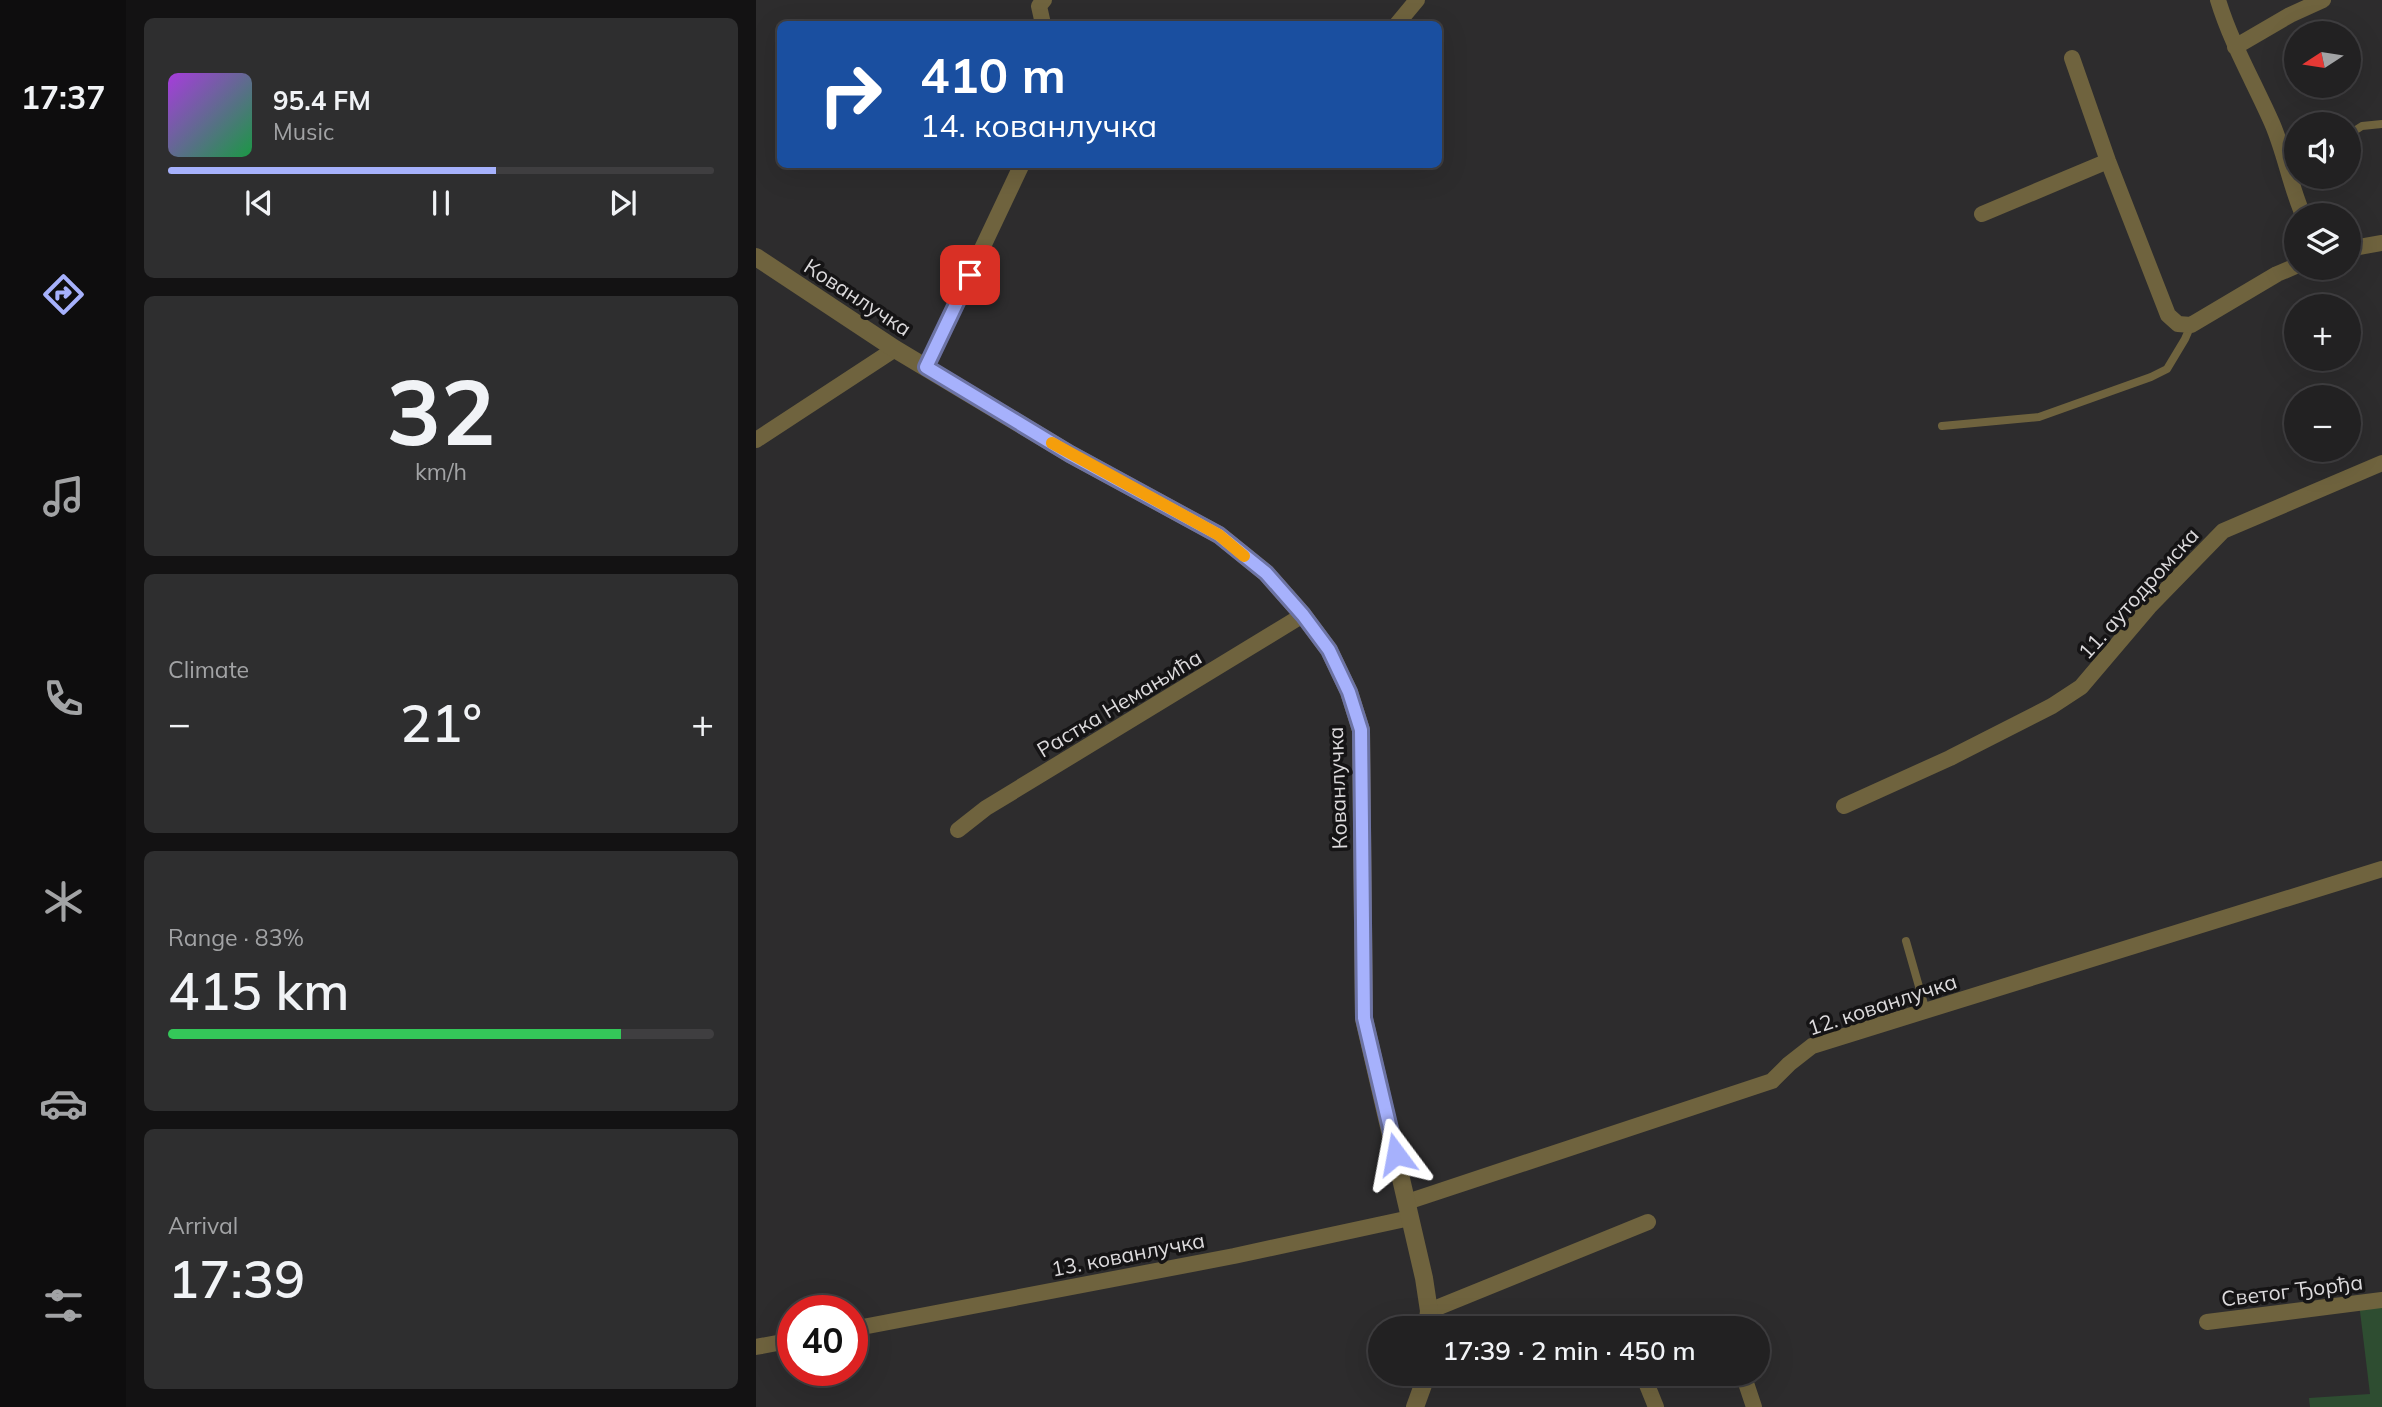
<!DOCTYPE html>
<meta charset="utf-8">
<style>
:root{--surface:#222122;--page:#2e2e2f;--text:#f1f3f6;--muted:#a2a3a5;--line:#3f3e40;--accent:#a6b1fc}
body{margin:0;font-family:Mulish,sans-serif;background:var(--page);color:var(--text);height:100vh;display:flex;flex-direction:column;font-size:26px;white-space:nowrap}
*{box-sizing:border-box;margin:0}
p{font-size:23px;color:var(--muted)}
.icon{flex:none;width:38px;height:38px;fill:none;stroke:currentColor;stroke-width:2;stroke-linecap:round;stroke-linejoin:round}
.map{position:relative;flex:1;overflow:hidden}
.sheet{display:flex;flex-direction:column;gap:18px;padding:18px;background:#131213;width:630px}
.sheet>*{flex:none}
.hud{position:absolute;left:21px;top:21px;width:665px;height:147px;border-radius:10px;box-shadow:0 7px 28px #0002,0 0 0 2px var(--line);background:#1a4fa0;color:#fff;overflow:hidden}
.needle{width:46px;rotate:258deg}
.tools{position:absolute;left:1528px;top:21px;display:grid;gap:14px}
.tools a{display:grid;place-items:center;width:77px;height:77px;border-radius:50%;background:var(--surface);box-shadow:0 7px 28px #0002,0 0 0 2px var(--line);font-size:35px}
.speed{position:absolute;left:21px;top:1295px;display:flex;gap:14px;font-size:35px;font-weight:700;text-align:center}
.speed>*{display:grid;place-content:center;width:91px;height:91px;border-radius:50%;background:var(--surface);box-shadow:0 7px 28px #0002,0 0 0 2px var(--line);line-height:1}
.speed .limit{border:10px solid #d22;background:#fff;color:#111}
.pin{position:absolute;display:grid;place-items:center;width:60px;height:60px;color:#fff;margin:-30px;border-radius:14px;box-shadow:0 4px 10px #0006}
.me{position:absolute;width:77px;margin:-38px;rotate:347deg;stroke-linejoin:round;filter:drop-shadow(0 0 5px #0008)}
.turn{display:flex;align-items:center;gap:24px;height:147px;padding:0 28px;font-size:32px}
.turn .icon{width:91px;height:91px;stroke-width:2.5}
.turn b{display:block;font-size:49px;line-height:60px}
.big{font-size:52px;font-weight:600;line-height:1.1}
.sheet .widget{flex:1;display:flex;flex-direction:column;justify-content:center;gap:10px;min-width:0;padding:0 24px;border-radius:10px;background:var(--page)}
.sheet .dial{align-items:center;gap:0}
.dial b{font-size:91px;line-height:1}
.song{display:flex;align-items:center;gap:21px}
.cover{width:84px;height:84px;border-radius:10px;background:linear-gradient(135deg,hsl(280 70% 55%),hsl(140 70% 35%))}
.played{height:7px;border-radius:4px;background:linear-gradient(90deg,var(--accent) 60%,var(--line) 60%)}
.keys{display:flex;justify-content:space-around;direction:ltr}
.heat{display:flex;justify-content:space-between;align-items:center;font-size:38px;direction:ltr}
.charge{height:10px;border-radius:5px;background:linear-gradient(90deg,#34c759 83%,var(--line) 0)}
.trip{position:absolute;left:612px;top:1316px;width:402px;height:70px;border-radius:35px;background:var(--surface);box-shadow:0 7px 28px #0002,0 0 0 2px var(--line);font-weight:600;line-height:70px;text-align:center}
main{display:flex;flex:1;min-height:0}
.dock{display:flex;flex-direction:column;width:126px;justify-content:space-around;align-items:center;background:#0e0d0e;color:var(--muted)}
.dock .icon{width:49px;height:49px}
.dock .current{color:var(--accent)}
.dock b{font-size:32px;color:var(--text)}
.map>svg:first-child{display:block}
.green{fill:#2e4d31}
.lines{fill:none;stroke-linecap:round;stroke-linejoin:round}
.service{stroke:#6f633e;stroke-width:8}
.minor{stroke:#6f633e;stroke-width:16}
.tertiary{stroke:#6f633e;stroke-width:18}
.route-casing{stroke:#6c73a4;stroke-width:18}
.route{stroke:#a6b1fc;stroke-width:12}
.slow{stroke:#f59e0b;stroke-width:12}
.labels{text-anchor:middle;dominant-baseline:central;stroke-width:7;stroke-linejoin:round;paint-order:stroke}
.street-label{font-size:21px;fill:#dcdadc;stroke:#151415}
</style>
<main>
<nav class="dock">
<b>17:37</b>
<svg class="icon current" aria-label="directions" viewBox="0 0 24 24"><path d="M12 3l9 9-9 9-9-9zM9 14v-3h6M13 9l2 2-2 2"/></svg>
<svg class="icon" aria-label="music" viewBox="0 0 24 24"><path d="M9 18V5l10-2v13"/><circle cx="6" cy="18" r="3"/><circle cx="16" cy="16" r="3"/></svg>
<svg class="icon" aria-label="phone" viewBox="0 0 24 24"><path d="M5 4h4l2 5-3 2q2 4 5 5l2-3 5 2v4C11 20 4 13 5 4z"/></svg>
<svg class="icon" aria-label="climate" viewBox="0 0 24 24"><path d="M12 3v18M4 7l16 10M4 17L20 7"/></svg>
<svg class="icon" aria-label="car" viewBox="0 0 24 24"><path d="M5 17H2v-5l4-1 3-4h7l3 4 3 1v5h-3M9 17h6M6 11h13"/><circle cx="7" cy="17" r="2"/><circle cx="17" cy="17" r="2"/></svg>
<svg class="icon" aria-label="filters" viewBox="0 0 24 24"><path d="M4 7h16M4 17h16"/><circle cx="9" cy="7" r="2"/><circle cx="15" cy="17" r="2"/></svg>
</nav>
<section class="sheet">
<div class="widget">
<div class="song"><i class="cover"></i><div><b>95.4 FM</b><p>Music</p></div></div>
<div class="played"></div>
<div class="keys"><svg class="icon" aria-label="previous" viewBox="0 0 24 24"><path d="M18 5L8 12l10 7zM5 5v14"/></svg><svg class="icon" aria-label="pause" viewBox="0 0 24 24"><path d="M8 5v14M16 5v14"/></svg><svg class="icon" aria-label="next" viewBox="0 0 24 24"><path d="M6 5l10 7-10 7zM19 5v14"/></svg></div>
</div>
<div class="widget dial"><b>32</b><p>km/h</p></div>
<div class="widget"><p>Climate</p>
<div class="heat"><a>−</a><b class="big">21°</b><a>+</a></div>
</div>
<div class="widget"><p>Range · 83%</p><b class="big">415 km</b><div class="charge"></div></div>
<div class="widget"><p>Arrival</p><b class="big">17:39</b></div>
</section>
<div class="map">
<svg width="1626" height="1407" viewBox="0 0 1626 1407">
<rect width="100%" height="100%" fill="#2d2c2d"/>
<path class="green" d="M1626,1300V1407H1554L1553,1398L1614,1394L1603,1303Z"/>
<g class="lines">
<path class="service" d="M1592,135L1606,126L1626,124
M1527,151L1540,149
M1186,426L1283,417L1395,377L1411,369L1429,339L1435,325
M1150,941L1170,1011"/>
<path class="minor" d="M1462,0C1475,43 1498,82 1516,123C1529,153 1534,185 1547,215
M287,24L283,6L288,0
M641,24L661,0
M1479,47L1534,15L1567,0
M1316,58L1352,161L1412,315L1422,324L1435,325L1521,274L1540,266
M1226,214L1352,161
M1592,249L1626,243
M170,367L266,164
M0,440L139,349
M1088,806L1194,758L1296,706L1325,687L1393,607L1467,531L1626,463
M202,830L230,808L547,615
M651,1202L1016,1081L1033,1064L1056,1046L1626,869
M673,1311L892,1222
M1451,1322L1626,1300
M96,1329L478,1256L654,1218
M0,1347L37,1340
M987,1374L998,1407
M887,1375L900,1407"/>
<path class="tertiary" d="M0,257L139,349L314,454L463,535L510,573L547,615L573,650L593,692L605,730L608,1019L668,1278L673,1311L671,1328
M659,1407L667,1385L668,1374"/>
</g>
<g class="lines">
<g class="route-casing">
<path id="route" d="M214,275L170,367L314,454L463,535L510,573L547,615L573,650L593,692L605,730L608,1018L640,1154"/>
</g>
<use href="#route" class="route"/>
<path class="slow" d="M296,443L463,535L488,556"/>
</g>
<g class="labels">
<g class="street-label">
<text transform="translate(102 297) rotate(33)">Кованлучка</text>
<text transform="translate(1382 593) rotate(-48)">11. аутодромска</text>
<text transform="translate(363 703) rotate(-31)">Растка Немањића</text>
<text transform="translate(581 788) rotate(-92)">Кованлучка</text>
<text transform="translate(1126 1004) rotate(-18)">12. кованлучка</text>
<text transform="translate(372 1254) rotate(-11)">13. кованлучка</text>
<text transform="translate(1536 1290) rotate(-7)">Светог Ђорђа</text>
</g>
</g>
</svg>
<div class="tools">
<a><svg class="needle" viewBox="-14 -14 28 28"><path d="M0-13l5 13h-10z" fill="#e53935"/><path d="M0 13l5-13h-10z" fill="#a2a3a5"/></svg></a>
<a><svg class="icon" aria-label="sound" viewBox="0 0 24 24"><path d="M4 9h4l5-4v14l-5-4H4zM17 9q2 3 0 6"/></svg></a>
<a><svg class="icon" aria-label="layers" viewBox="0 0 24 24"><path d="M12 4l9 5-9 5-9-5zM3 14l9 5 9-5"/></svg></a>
<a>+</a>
<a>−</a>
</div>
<div class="speed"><div class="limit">40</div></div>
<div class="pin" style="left:214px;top:275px;background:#d93025"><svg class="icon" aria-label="arrive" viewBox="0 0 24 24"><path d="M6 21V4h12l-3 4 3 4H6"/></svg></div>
<svg class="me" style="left:640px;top:1154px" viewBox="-20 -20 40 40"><path d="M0-17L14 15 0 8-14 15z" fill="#a6b1fc" stroke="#fff" stroke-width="4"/></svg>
<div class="trip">17:39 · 2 min · 450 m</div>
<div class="hud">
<div class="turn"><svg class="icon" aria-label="right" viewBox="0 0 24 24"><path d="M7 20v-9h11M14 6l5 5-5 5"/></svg><div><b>410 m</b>14. кованлучка</div></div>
</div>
</div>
</main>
